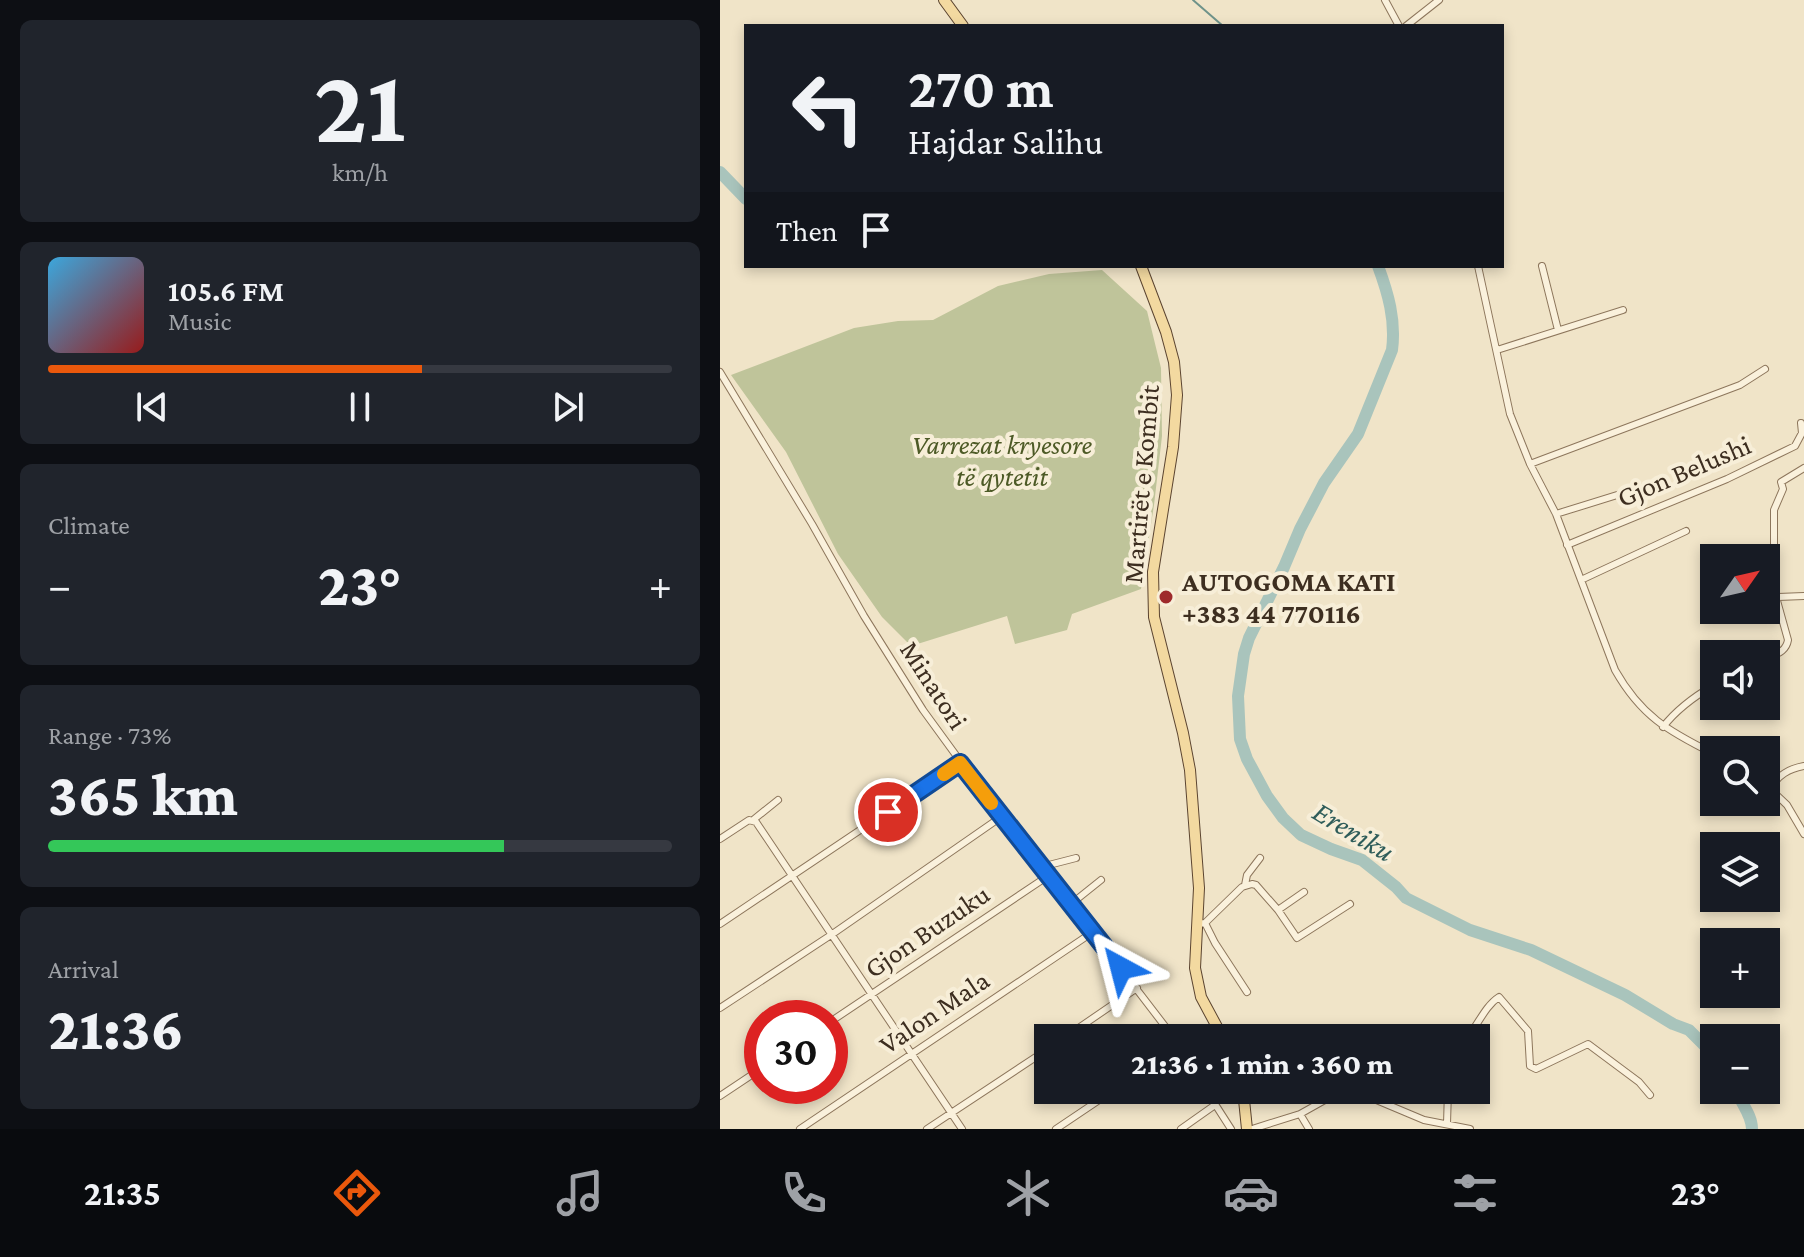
<!DOCTYPE html>
<meta charset="utf-8">
<style>
:root{--surface:#171b24;--page:#20242c;--text:#f1f3f6;--muted:#9ea1a6;--line:#363941;--accent:#ea580c}
body{margin:0;font-family:"Crimson Pro",serif;background:var(--page);color:var(--text);height:100vh;display:flex;flex-direction:column;font-size:30px;white-space:nowrap}
*{box-sizing:border-box;margin:0}
p{font-size:26px;color:var(--muted)}
.icon{flex:none;width:44px;height:44px;fill:none;stroke:currentColor;stroke-width:2;stroke-linecap:round;stroke-linejoin:round}
.map{position:relative;flex:1;overflow:hidden}
.sheet{display:flex;flex-direction:column;gap:20px;padding:20px;background:#0d0f14;width:720px}
.sheet>*{flex:none}
.hud{position:absolute;left:24px;top:24px;width:760px;height:244px;border-radius:0px;box-shadow:0 4px 12px #0003;background:#171b24;color:var(--text);overflow:hidden}
.needle{width:52px;rotate:56deg}
.tools{position:absolute;left:980px;top:544px;display:grid;gap:16px}
.tools a{display:grid;place-items:center;width:80px;height:80px;border-radius:0px;background:var(--surface);box-shadow:0 4px 12px #0003;font-size:40px}
.speed{position:absolute;left:24px;top:1000px;display:flex;gap:16px;font-size:40px;font-weight:700;text-align:center}
.speed>*{display:grid;place-content:center;width:104px;height:104px;border-radius:50%;background:var(--surface);box-shadow:0 4px 12px #0003;line-height:1}
.speed .limit{border:12px solid #d22;background:#fff;color:#111}
.pin{position:absolute;display:grid;place-items:center;width:68px;height:68px;color:#fff;margin:-34px;border:4px solid #fff;border-radius:50%;box-shadow:0 2px 8px #0007}
.me{position:absolute;width:88px;margin:-44px;rotate:322deg;stroke-linejoin:round;filter:drop-shadow(0 0 6px #0008)}
.turn{display:flex;align-items:center;gap:28px;height:168px;padding:0 32px;font-size:36px}
.turn .icon{width:104px;height:104px;stroke-width:2.5}
.turn b{display:block;font-size:56px;line-height:68px}
.then{display:flex;align-items:center;height:76px;padding:0 32px;background:#0003;gap:16px;font-size:30px}
.big{font-size:60px;font-weight:800;line-height:1.1}
.sheet .widget{flex:1;display:flex;flex-direction:column;justify-content:center;gap:12px;min-width:0;padding:0 28px;border-radius:12px;background:var(--page)}
.sheet .dial{align-items:center;gap:0}
.dial b{font-size:104px;line-height:1}
.song{display:flex;align-items:center;gap:24px}
.cover{width:96px;height:96px;border-radius:12px;background:linear-gradient(135deg,hsl(200 70% 55%),hsl(0 70% 35%))}
.played{height:8px;border-radius:4px;background:linear-gradient(90deg,var(--accent) 60%,var(--line) 60%)}
.keys{display:flex;justify-content:space-around;direction:ltr}
.heat{display:flex;justify-content:space-between;align-items:center;font-size:44px;direction:ltr}
.charge{height:12px;border-radius:6px;background:linear-gradient(90deg,#34c759 73%,var(--line) 0)}
.trip{position:absolute;left:314px;top:1024px;width:456px;height:80px;border-radius:0px;background:var(--surface);box-shadow:0 4px 12px #0003;font-weight:800;line-height:80px;text-align:center}
.tab-bar{display:flex;height:128px;justify-content:space-around;align-items:center;background:#090b0e;color:var(--muted)}
.tab-bar .icon{width:56px;height:56px}
.tab-bar .selected{color:var(--accent)}
.tab-bar b{font-size:36px;color:var(--text)}
main{display:flex;flex:1;min-height:0}
.map>svg:first-child{display:block}
.cemetery{fill:#bfc49a}
.lines{fill:none;stroke-linecap:round;stroke-linejoin:round}
.stream{stroke:#6f938a;stroke-width:2}
.river{stroke:#a9c4bc;stroke-width:12}
.street-casing{stroke:#8d765c;stroke-width:8}
.primary-casing{stroke:#5b4430;stroke-width:12}
.street{stroke:#faf1dc;stroke-width:6}
.primary{stroke:#f3d9a0;stroke-width:10}
.route-casing{stroke:#114b97;stroke-width:20}
.route{stroke:#1a73e8;stroke-width:14}
.slow{stroke:#f59e0b;stroke-width:14}
.poi-dot{fill:#9e2a2b;stroke:#f7eed8;stroke-width:3}
.labels{text-anchor:middle;dominant-baseline:central;stroke-width:8;stroke-linejoin:round;paint-order:stroke}
.park-label{font-size:28px;font-style:italic;fill:#4d5a26;stroke:#f7eed8}
.street-label{font-size:28px;fill:#3d2e20;stroke:#f7eed8}
.poi-label{font-size:28px;font-weight:bold;fill:#3d2e20;stroke:#f7eed8;text-anchor:start}
.water-label{font-size:30px;font-style:italic;fill:#2f5d5a;stroke:#f7eed8}
</style>
<main>
<section class="sheet">
<div class="widget dial"><b>21</b><p>km/h</p></div>
<div class="widget">
<div class="song"><i class="cover"></i><div><b>105.6 FM</b><p>Music</p></div></div>
<div class="played"></div>
<div class="keys"><svg class="icon" aria-label="previous" viewBox="0 0 24 24"><path d="M18 5L8 12l10 7zM5 5v14"/></svg><svg class="icon" aria-label="pause" viewBox="0 0 24 24"><path d="M8 5v14M16 5v14"/></svg><svg class="icon" aria-label="next" viewBox="0 0 24 24"><path d="M6 5l10 7-10 7zM19 5v14"/></svg></div>
</div>
<div class="widget"><p>Climate</p>
<div class="heat"><a>−</a><b class="big">23°</b><a>+</a></div>
</div>
<div class="widget"><p>Range · 73%</p><b class="big">365 km</b><div class="charge"></div></div>
<div class="widget"><p>Arrival</p><b class="big">21:36</b></div>
</section>
<div class="map">
<svg width="1084" height="1129" viewBox="0 0 1084 1129">
<rect width="100%" height="100%" fill="#f0e4c8"/>
<path class="cemetery" d="M382,270L427,311L441,368L442,436L434,505L421,589L352,614L347,630L295,644L287,616L191,646L162,617L118,554L66,452L11,375L134,328L178,321L213,320L278,286L329,274Z"/>
<g class="lines">
<path class="stream" d="M473,0L503,26"/>
<path class="river" d="M0,172L26,199
M658,266C668,293 676,320 672,350L638,434L604,483L580,529L564,567L529,638L524,654L518,696L520,739L527,759L547,796L563,818L581,835L611,849L642,860L676,887L686,898L750,930L811,950L905,995L953,1024L969,1030L994,1055
M1016,1090C1021,1103 1032,1115 1032,1129"/>
<g class="street-casing">
<path id="street" d="M665,0L679,26
M686,26L719,0
M758,266L790,414L810,464L836,514L895,670C921,716 948,731 994,754
M822,266L838,330
M777,350L903,310
M0,372L92,524L144,616L203,710L281,817L385,948L454,1038
M810,464L1020,385L1045,369
M836,514L939,482
M847,545L1007,479L1075,446L1082,433L1081,423
M861,580L966,531
M1056,597L1084,596
M1046,659C1056,654 1066,652 1068,640L1056,597L1054,569V510L1063,489L1061,482L1084,468
M943,727C957,709 975,696 994,685
M1046,785L1067,805L1084,834
M1050,788C1059,775 1068,769 1084,766
M33,820L58,800
M0,839L29,820L36,822L242,1129
M321,867L356,858
M525,885L527,875L540,858
M351,904L381,880
M558,910L584,892
M485,923L495,943L527,992
M0,924L240,763
M477,924L485,923L522,887L532,884L536,885L558,910L577,938L630,904
M0,1008L111,935L281,817
M110,1022L328,876
M344,1038L417,988
M535,1038L558,1033L567,1035
M747,1038C758,1025 765,1006 779,997L808,1031L810,1066L816,1069L868,1044L919,1082L930,1095
M486,1090L511,1129
M0,1096L42,1068
M580,1114L589,1129
M727,1124L728,1090
M80,1129L373,932
M207,1129L328,1049
M336,1129L394,1090
M461,1129L495,1105
M532,1129L580,1114L621,1091H635L704,1120L750,1129"/>
</g>
<g class="primary-casing">
<path id="primary" d="M224,0L243,26
M421,266L446,332L454,362L457,395L453,447L433,572L434,617L463,733L470,770L479,888L475,968L481,997L503,1038
M523,1090L527,1129"/>
</g>
<use href="#street" class="street"/>
<use href="#primary" class="primary"/>
</g>
<g class="lines">
<g class="route-casing">
<path id="route" d="M168,812L240,763L401,968"/>
</g>
<use href="#route" class="route"/>
<path class="slow" d="M224,774L240,763L271,803"/>
</g>
<circle class="poi-dot" cx="446" cy="597" r="8"/>
<g class="labels">
<g class="park-label">
<text x="282" y="444">Varrezat kryesore<tspan x="282" dy="32">të qytetit</tspan></text>
</g>
<g class="street-label">
<text transform="translate(964 471) rotate(-23)">Gjon Belushi</text>
<text transform="translate(421 484) rotate(-85)">Martirët e Kombit</text>
<text transform="translate(214 685) rotate(57)">Minatori</text>
<text transform="translate(207 931) rotate(-34)">Gjon Buzuku</text>
<text transform="translate(214 1012) rotate(-34)">Valon Mala</text>
</g>
<g class="poi-label">
<text x="462" y="581">AUTOGOMA KATI<tspan x="462" dy="32">+383 44 770116</tspan></text>
</g>
<g class="water-label">
<text transform="translate(634 831) rotate(31)">Ereniku</text>
</g>
</g>
</svg>
<div class="tools">
<a><svg class="needle" viewBox="-14 -14 28 28"><path d="M0-13l5 13h-10z" fill="#e53935"/><path d="M0 13l5-13h-10z" fill="#9ea1a6"/></svg></a>
<a><svg class="icon" aria-label="sound" viewBox="0 0 24 24"><path d="M4 9h4l5-4v14l-5-4H4zM17 9q2 3 0 6"/></svg></a>
<a><svg class="icon" aria-label="search" viewBox="0 0 24 24"><circle cx="10" cy="10" r="6"/><path d="M15 15l6 6"/></svg></a>
<a><svg class="icon" aria-label="layers" viewBox="0 0 24 24"><path d="M12 4l9 5-9 5-9-5zM3 14l9 5 9-5"/></svg></a>
<a>+</a>
<a>−</a>
</div>
<div class="speed"><div class="limit">30</div></div>
<div class="pin" style="left:168px;top:812px;background:#d93025"><svg class="icon" aria-label="arrive" viewBox="0 0 24 24"><path d="M6 21V4h12l-3 4 3 4H6"/></svg></div>
<svg class="me" style="left:401px;top:968px" viewBox="-20 -20 40 40"><path d="M0-17L14 15 0 8-14 15z" fill="#1a73e8" stroke="#fff" stroke-width="4"/></svg>
<div class="trip">21:36 · 1 min · 360 m</div>
<div class="hud">
<div class="turn"><svg class="icon" aria-label="left" viewBox="0 0 24 24"><path d="M17 20v-9H6M10 6l-5 5 5 5"/></svg><div><b>270 m</b>Hajdar Salihu</div></div>
<div class="then">Then<svg class="icon" aria-label="arrive" viewBox="0 0 24 24"><path d="M6 21V4h12l-3 4 3 4H6"/></svg></div>
</div>
</div>
</main>
<nav class="tab-bar">
<b>21:35</b>
<svg class="icon selected" aria-label="directions" viewBox="0 0 24 24"><path d="M12 3l9 9-9 9-9-9zM9 14v-3h6M13 9l2 2-2 2"/></svg>
<svg class="icon" aria-label="music" viewBox="0 0 24 24"><path d="M9 18V5l10-2v13"/><circle cx="6" cy="18" r="3"/><circle cx="16" cy="16" r="3"/></svg>
<svg class="icon" aria-label="phone" viewBox="0 0 24 24"><path d="M5 4h4l2 5-3 2q2 4 5 5l2-3 5 2v4C11 20 4 13 5 4z"/></svg>
<svg class="icon" aria-label="climate" viewBox="0 0 24 24"><path d="M12 3v18M4 7l16 10M4 17L20 7"/></svg>
<svg class="icon" aria-label="car" viewBox="0 0 24 24"><path d="M5 17H2v-5l4-1 3-4h7l3 4 3 1v5h-3M9 17h6M6 11h13"/><circle cx="7" cy="17" r="2"/><circle cx="17" cy="17" r="2"/></svg>
<svg class="icon" aria-label="filters" viewBox="0 0 24 24"><path d="M4 7h16M4 17h16"/><circle cx="9" cy="7" r="2"/><circle cx="15" cy="17" r="2"/></svg>
<b>23°</b>
</nav>
